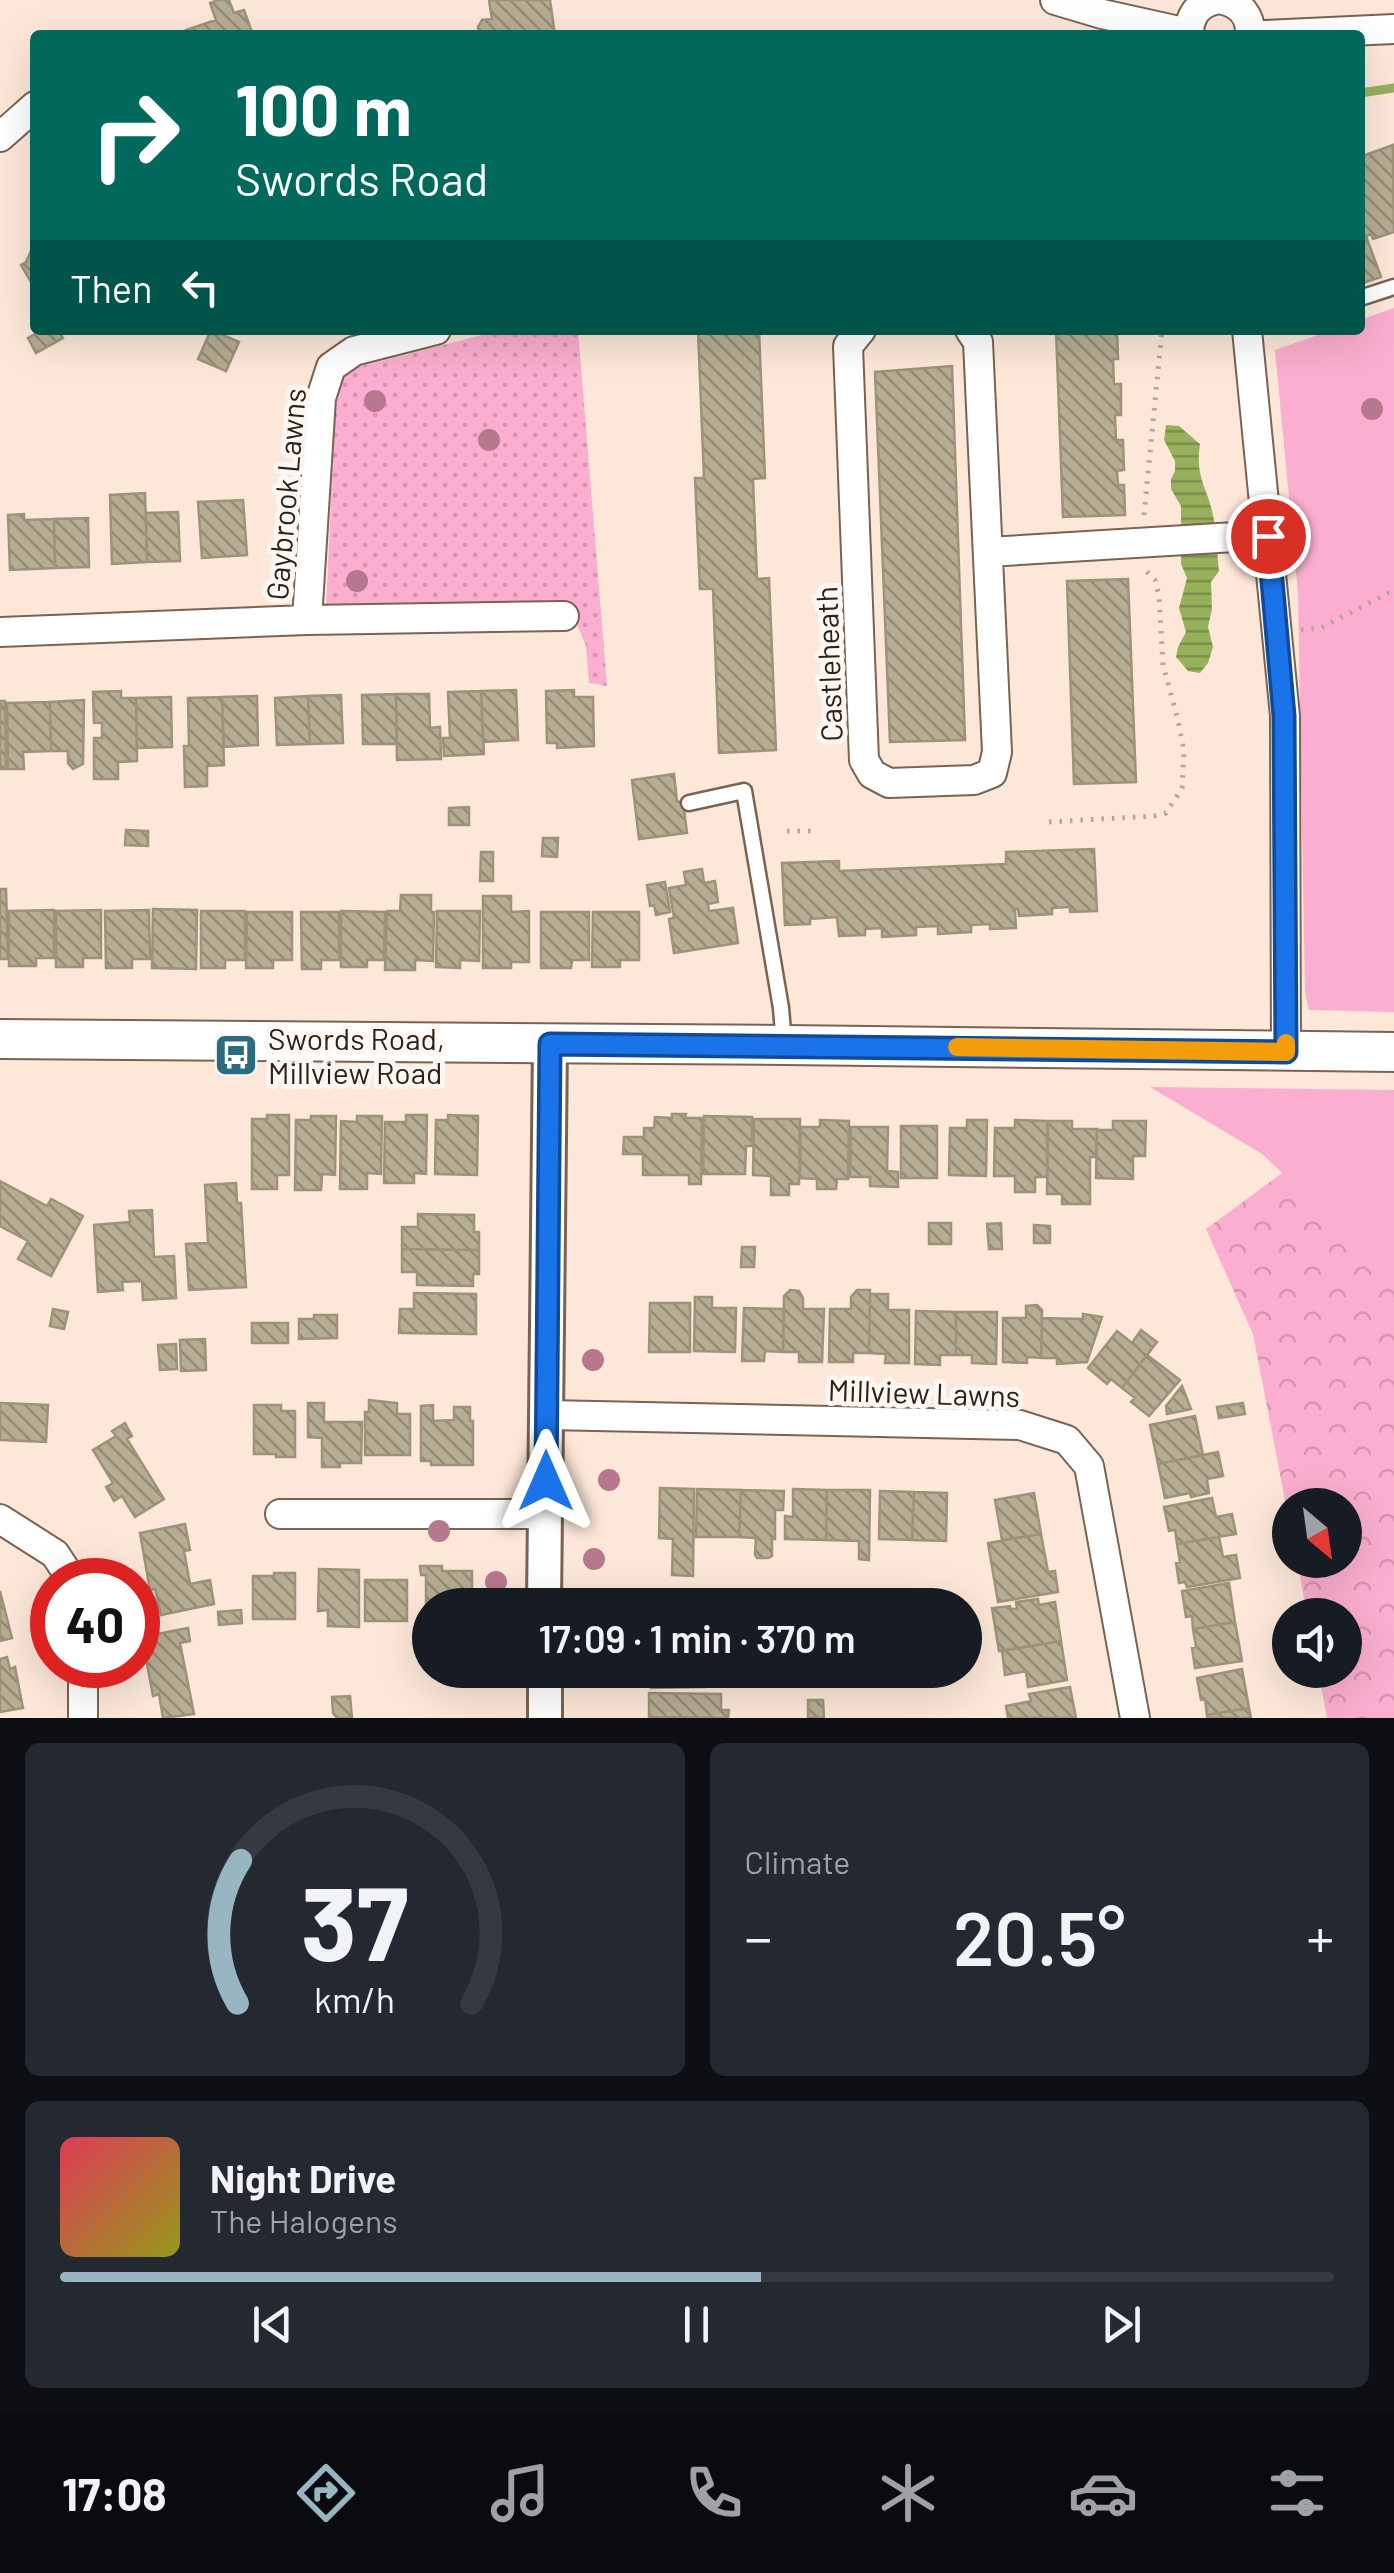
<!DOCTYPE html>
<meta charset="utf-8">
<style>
:root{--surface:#171b24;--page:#242831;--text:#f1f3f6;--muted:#9ea1a6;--line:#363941;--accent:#98b6c1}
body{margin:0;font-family:Barlow,sans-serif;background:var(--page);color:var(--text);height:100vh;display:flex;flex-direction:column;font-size:38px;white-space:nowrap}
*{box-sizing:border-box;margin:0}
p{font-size:32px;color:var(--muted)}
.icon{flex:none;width:55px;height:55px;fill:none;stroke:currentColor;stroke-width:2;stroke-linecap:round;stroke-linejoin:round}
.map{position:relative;height:1718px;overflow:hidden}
.sheet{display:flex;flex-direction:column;gap:25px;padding:25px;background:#0d0f14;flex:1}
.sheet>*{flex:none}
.banner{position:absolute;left:30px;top:30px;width:1335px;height:305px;border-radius:10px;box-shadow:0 10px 40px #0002;background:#00695c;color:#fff;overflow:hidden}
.needle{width:65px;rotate:151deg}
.buttons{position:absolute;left:1272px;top:1488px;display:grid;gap:20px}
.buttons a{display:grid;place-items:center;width:90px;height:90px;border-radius:50%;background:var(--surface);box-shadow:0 10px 40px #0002;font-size:50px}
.speed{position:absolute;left:30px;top:1558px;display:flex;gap:20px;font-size:50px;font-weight:700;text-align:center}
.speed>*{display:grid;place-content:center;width:130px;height:130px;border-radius:50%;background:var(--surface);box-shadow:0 10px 40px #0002;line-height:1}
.speed .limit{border:15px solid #d22;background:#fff;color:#111}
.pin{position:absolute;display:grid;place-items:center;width:85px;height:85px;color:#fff;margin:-42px;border:5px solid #fff;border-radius:50%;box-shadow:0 2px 10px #0007}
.me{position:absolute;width:110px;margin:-55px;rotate:0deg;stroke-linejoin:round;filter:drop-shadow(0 0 8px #0008)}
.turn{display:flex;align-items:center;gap:35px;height:210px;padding:0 40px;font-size:45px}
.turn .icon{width:130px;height:130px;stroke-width:2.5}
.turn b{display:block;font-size:70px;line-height:85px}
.then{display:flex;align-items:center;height:95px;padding:0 40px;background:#0003;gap:20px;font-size:38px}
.big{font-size:75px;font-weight:600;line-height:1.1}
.sheet .tile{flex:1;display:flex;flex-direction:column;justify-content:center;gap:15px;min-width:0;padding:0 35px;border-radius:15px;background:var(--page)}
.sheet .dial{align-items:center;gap:0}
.dial svg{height:260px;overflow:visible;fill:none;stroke:var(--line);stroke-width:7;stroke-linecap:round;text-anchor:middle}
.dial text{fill:var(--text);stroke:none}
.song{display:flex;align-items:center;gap:30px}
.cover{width:120px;height:120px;border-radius:15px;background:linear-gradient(135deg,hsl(350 70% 55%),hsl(60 70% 35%))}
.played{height:10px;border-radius:5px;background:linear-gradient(90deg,var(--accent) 55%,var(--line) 55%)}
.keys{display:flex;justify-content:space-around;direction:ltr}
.heat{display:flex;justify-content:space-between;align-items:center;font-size:55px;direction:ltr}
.sheet .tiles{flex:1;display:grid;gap:25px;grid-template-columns:1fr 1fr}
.tile:last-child{grid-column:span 2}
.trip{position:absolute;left:412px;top:1588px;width:570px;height:100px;border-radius:50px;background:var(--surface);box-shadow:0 10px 40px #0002;font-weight:600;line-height:100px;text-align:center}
.menu{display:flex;height:160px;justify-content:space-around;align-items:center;background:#090b0e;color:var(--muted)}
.menu .icon{width:70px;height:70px}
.menu .selected{color:var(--accent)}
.menu b{font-size:45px;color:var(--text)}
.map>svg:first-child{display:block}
.grass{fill:url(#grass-dots)}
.forest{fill:url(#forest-crowns)}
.green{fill:#fbaecf}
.water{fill:url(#water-rules)}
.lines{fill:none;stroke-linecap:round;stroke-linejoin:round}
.stream{stroke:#96b05c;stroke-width:9}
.building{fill:url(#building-back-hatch);stroke:#9c9379;stroke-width:2.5}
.service-casing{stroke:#796352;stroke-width:19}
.minor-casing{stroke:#796352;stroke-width:32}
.tertiary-casing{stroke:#796352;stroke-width:38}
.secondary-casing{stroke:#796352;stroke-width:42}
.path{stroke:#b7a599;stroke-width:5;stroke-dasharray:2.5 8;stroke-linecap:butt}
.service{stroke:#fff;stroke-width:14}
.minor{stroke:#fff;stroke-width:28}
.tertiary{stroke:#fff;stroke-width:32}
.secondary{stroke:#fff;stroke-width:38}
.tree{fill:#b7778e}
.route-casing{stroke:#114b97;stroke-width:25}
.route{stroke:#1a73e8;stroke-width:18}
.slow{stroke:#f59e0b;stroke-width:18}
.labels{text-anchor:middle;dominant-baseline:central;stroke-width:10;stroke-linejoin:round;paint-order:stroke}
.street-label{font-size:30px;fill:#2b211a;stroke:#fdf7f4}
.poi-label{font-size:30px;fill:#2b211a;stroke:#fdf7f4;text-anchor:start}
</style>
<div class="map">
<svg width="1394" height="1718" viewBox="0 0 1394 1718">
<defs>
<pattern id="grass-dots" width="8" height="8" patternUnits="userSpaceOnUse" patternTransform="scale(2.5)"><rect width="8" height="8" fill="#fbaecf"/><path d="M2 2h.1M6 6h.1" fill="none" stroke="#d795b1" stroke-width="1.8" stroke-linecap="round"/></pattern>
<pattern id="forest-crowns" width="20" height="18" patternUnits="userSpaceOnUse" patternTransform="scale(2.5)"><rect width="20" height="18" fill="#fbaecf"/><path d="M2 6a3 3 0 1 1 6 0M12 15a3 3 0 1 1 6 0" fill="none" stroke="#d795b1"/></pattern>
<pattern id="water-rules" width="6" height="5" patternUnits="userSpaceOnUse" patternTransform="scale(2.5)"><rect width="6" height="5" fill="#96b05c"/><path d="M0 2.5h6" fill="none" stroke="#7b8f4b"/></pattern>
<pattern id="building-back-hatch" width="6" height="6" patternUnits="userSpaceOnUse" patternTransform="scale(2.5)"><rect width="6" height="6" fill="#b6ad92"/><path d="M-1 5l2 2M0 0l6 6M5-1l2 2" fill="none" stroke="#948c76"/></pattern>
</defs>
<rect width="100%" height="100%" fill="#fce7d8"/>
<path class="grass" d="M502,330H578L607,686L589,683L586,646L570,608L326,609L336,390L350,369Z"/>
<path class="forest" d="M1394,1128V1718H1327L1318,1670H1345V1615H1307L1297,1560H1345V1505H1290V1526L1253,1334L1206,1229L1289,1168Z"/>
<path class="green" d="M1394,308V1012L1309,1010L1305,993L1298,593L1275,350L1332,330H1360V320Z
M1150,1087L1394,1090V1276L1262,1154Z"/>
<path class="water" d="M1166,425L1179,426L1200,444C1195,478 1207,486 1213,515C1217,533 1217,553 1219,571L1211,582L1212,609L1208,627L1213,647L1208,663L1200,673L1188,671L1176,657L1178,647L1186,632L1179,608L1187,578L1181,564V506L1171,489V479L1175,471V461L1164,440Z"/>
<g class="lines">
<path class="stream" d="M1360,93L1394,88"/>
</g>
<path class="building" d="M218,0H229L234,13L244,10L253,35H188L186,30L216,20L210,3Z
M489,0H550L555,35H479L478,27L482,20L492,19Z
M1393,145L1394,232L1373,239L1371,234L1366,236L1381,277L1360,284V157Z
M34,244H35V289L21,265L26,262Z
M42,330H58L63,338L36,353L28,338Z
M211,330L239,342L226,371L198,359Z
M698,330H759L765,478L753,479L757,579L769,578L776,750L719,753L713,589H700L695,478H704Z
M1056,330H1117L1118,359H1113L1114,384H1121V415H1115L1116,440H1123L1124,470L1117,471L1118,485H1124L1125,515L1063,517Z
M952,366L965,740L890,742L875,372Z
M145,493L147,562L112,564L110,495Z
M243,500L247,555L202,558L198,502Z
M178,512L180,561L147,562L146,513Z
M24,514V520L54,519L55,568L10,570L8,515Z
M88,518L89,567L55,568L54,519Z
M1128,579L1136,782L1074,784L1067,581Z
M516,690L518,740L483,742L481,691Z
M574,690V697H593L594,746L557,748V743H547L546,691Z
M121,691V698H136L137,761L118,762V779H94V738H102V723H94L93,692Z
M481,691L484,754L444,756L443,738H450L448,692Z
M396,694L397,744H363L362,695Z
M396,694H429L430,728L440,727L441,759L397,760Z
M341,695L343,743L310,744L308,696Z
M257,696L258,745L224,747L222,697Z
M308,696L310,744L277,745L275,698Z
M171,697L172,747L137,748L136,698Z
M222,697L224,765L207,766V786L185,787L184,746H189L188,698Z
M84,700L83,764L73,769L68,763V751H51L50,702Z
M0,701H5L6,769H0Z
M50,702L51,751L23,752L24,769H8L7,703Z
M674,774L677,802L683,801L687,833L639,839L632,780Z
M469,807V825H449V808Z
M126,830L148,831V846L125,845Z
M543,838H558L557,857L542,856Z
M1094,849L1097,911L1070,912V907L1052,908V914L1019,916L1018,909H1013V911H1015L1016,928L990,929V924L971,925V932L938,934V926L916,927V935L882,937V928L865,929V935L839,936L837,917L810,919V924L785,925L782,863L839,861V871L1006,864V852Z
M481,852H493V881H480Z
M702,869L704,883L715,881L718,902L708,904L709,911L733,908L738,943L674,953L669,919L674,918L669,888L686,885L684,872Z
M665,882L670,912L656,915L654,905L650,906L647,885Z
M0,889H6L8,959H0Z
M401,895H431V912H434L433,961L415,960V970H385L387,911H400Z
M483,896H511V912L529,911V962H511V968H483Z
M153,909L197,910L196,969L152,968Z
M54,910V958H36V966H9V911Z
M101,910V958H83V967H56V911Z
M149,910L150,959H132V968H106L105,911Z
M201,911H245V960H225V968H201Z
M341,911L385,912L384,960H367V967H341Z
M437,911H480L479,961L460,960V968L436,967Z
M247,912H292V960H273V968H246Z
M301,912H339V960H321V969H302Z
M541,912H589V960H572L571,968H541Z
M593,912H639V960H620V967H592Z
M672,1114H686L685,1118H702L701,1184H689V1175H643V1154H623L624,1137H644V1128H654L655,1117L672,1118Z
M267,1115H289V1175H277V1189H252V1119H267Z
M406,1115H427L426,1174L414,1173V1183H384L385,1122H406Z
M448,1115L478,1116L477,1175L435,1174L436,1120H448Z
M311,1116H336L335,1175L322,1174L321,1190H295L296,1120H311Z
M357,1116H382L381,1174L367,1173V1189H340L341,1121L357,1122Z
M704,1116L752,1117V1146H746L745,1174H703Z
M754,1119H800L799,1184H789V1195H771V1176L753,1175Z
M820,1120L849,1121L848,1179H837L836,1189H817V1179L800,1178L801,1127H820Z
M967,1120H987L986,1176L949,1175L950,1128H967Z
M1015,1120L1047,1121V1177H1035V1192H1015V1176H994L995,1128H1015Z
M1048,1121H1072V1129H1097L1096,1157H1090V1204H1062V1194H1047Z
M1113,1121H1146L1145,1156H1133V1179L1096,1178L1097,1130H1113Z
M901,1126H937V1178H901Z
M851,1127H888L887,1171L898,1172V1187L870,1186V1177H850Z
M0,1181L47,1206L51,1199L83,1216L51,1276L18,1259L28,1241L0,1226Z
M236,1183L237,1203H241L246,1287L189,1290L186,1244L208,1243L205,1185Z
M152,1210L154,1257L174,1256L176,1298L143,1300L142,1281L122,1282L123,1290L98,1292L94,1225L130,1222L129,1211Z
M418,1214L474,1215V1232H479V1250L402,1249V1227H418Z
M929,1223H951V1244H929Z
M1001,1223L1002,1249H989L987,1224Z
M1034,1225L1050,1226V1243H1034Z
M742,1247H755L754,1267H741Z
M402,1249L479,1250V1274H473V1286L417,1285V1272H402Z
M790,1290L799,1291L803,1298V1309H824L822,1362H799V1352H783L784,1296Z
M857,1290H870L869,1353H853V1362H829L830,1309H851V1297Z
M414,1293L476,1294V1334L399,1333L400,1309H414Z
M870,1294H888V1310H909V1363H885L886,1354L869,1353Z
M695,1297H712V1308H736L735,1352L694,1351Z
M650,1303H690V1352H649Z
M1037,1305L1042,1310L1041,1358L1027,1357V1363L1003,1362V1318H1026V1306Z
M744,1308L784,1309L783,1352L765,1351L764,1361H742Z
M53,1309L68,1312L64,1329L50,1326Z
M916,1311L956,1312V1355H940V1365L915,1364Z
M956,1312H997L996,1364L972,1363V1355H956Z
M1083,1314L1102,1317L1087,1362L1057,1364V1358H1041L1042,1318L1083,1319Z
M314,1315H337V1338L299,1339V1319H314Z
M252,1323H288V1343H252Z
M1141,1330L1157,1342L1122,1388L1111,1379L1107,1384L1088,1368L1117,1331L1132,1343Z
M205,1339L206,1370L181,1371L180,1340Z
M176,1344L177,1369L160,1370L158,1345Z
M1147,1355L1180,1380L1149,1416L1131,1402L1135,1398L1122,1388Z
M1182,1386L1191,1409L1167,1414L1166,1406Z
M369,1400L397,1403V1414H410V1455H365V1412H369Z
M0,1403L48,1405L46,1442L0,1440Z
M308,1403H324V1422H362L361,1463H340V1467H322V1438L308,1437Z
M1243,1403L1245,1414L1219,1418L1217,1407Z
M254,1405H281V1411H295V1457H276V1454H254Z
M433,1405V1421L454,1420V1407H470V1421H473V1465H431V1461H421V1406Z
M1195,1416L1203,1455L1158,1464L1150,1425Z
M125,1423L132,1436L127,1439L164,1499L135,1517L122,1496L114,1501L106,1487L113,1483L93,1450L116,1436L112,1431Z
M1218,1452L1223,1476L1207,1479L1209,1493L1191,1497L1190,1493L1165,1498L1158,1464Z
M660,1488L694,1489L693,1576L672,1575L673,1539L659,1538Z
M697,1489L741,1490L739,1537H696Z
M793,1489L827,1490L826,1540L785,1539V1516L793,1517Z
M741,1490L784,1491L783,1510H775V1539H772V1556L768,1558H757L755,1555L756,1538L739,1537Z
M827,1490H870L869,1560L859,1559V1541L826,1540Z
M880,1491L914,1492L912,1540L879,1539Z
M914,1492L947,1493L946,1541L912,1540Z
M1034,1493L1041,1534L1002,1540L995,1500Z
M1212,1498L1216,1517L1232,1514L1236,1534L1177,1544L1175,1530L1169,1531L1164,1507Z
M185,1524L190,1550L184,1551L190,1584L210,1580L214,1604L161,1615L155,1589L150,1590L140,1533Z
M1041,1534L1048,1572L1055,1571L1058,1592L998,1602L988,1543Z
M1219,1537L1223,1557L1236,1555L1240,1578L1187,1587L1185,1582L1179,1583L1176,1563L1180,1562L1177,1544Z
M420,1566H442V1571H472V1605H430V1613H426V1575H421Z
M319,1569L359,1570V1627L328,1626V1610L318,1611Z
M274,1573H295V1619H253V1576H274Z
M365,1580H407V1621H365Z
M1229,1583L1235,1622L1193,1629L1192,1616L1186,1617L1182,1591Z
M0,1591L12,1638L0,1641Z
M1038,1599L1039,1605L1055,1602L1061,1641L999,1651L992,1608L1010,1606L1011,1609H1017L1016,1602Z
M241,1610L242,1623L219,1625L218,1612Z
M1235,1622L1242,1661L1195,1668L1192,1648L1196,1647L1193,1629Z
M188,1628L190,1641L180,1643L194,1714L163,1718L159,1694L153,1696L142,1637Z
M1061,1641L1067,1680L1028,1687L1026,1671L1005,1675L1002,1651Z
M7,1657L10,1669L15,1667L23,1708L0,1712V1659Z
M1242,1669L1249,1708L1207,1715L1205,1699L1201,1700L1197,1678Z
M651,1670H706L705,1687L651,1688Z
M1070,1687L1076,1718H1008L1006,1706L1031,1701L1029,1694Z
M649,1693L721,1694V1710H729L728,1718L649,1717Z
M350,1696L352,1718H337L333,1713L332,1697Z
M808,1700H823L824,1718H808Z
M1249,1708L1251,1718H1208L1207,1715Z"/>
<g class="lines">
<g class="service-casing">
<path id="service" d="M1360,298L1394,287
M689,803L744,791L781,1008L784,1044"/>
</g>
<g class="minor-casing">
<path id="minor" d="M1055,0L1102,14L1188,33
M1223,0C1241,4 1251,16 1250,35
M1189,35C1189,17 1197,4 1215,0
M1265,35L1394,29
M0,137L35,106
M436,330L354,351L331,367L321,398L307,620L564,616
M861,330L848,346L864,760L872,774L889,783L974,780L992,773L997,752L978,342L970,330
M1247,330L1285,716L1286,1052
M988,552L1268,535
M0,632L307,620
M547,1415L1020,1425L1067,1440L1089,1466L1135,1718
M280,1514H546
M0,1519L55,1554L72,1580
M83,1665V1718"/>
</g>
<g class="tertiary-casing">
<path id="tertiary" d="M544,1605L550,1043
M545,1670V1718"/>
</g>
<g class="secondary-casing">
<path id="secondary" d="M0,1039L784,1045L1394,1052"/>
</g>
<path class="path" d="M1144,515L1162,330
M1301,630L1321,628L1394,590
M1049,822L1154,816L1166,813L1182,788L1184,752L1178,720L1163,665L1159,596L1155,580L1145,570
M787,831H818"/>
<use href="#service" class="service"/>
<use href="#minor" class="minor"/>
<use href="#tertiary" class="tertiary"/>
<use href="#secondary" class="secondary"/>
</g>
<g class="tree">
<circle cx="375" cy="401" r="11"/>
<circle cx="1372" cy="409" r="11"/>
<circle cx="489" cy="440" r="11"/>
<circle cx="357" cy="581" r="11"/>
<circle cx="593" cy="1360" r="11"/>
<circle cx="609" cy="1480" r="11"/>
<circle cx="439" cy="1531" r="11"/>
<circle cx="594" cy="1559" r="11"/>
<circle cx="496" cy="1582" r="11"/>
</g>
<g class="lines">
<g class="route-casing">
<path id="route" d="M546,1481L550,1044L1286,1052L1284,716L1268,536"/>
</g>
<use href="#route" class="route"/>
<path class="slow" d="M957,1047L1286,1052V1043"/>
</g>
<defs>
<g id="bus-square" transform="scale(2.25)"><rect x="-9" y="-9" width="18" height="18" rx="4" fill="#2b6b80" stroke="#fdf7f4"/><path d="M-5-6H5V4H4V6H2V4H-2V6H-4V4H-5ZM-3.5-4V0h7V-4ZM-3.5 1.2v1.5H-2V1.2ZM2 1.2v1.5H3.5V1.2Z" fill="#fff"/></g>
</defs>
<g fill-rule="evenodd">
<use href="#bus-square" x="236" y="1055"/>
</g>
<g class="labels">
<g class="street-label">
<text transform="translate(285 494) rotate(-85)">Gaybrook Lawns</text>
<text transform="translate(828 664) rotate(-92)">Castleheath</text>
<text transform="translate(924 1392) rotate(2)">Millview Lawns</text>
</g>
<g class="poi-label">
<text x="268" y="1038">Swords Road,<tspan x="268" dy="34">Millview Road</tspan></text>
</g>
</g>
</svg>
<div class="buttons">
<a><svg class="needle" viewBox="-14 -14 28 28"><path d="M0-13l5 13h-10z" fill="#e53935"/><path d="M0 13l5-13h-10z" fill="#9ea1a6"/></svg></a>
<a><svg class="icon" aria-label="sound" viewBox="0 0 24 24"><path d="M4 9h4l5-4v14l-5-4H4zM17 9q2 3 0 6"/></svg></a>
</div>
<div class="speed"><div class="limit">40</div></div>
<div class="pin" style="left:1268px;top:536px;background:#d93025"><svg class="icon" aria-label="arrive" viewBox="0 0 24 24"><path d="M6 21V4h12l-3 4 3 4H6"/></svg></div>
<svg class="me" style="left:546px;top:1481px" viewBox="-20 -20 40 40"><path d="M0-17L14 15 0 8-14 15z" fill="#1a73e8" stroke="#fff" stroke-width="4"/></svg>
<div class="trip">17:09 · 1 min · 370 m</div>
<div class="banner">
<div class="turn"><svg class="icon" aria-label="right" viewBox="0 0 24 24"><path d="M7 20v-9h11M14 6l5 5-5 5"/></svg><div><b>100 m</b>Swords Road</div></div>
<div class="then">Then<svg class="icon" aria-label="left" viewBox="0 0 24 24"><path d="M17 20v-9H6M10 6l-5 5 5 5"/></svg></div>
</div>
</div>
<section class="sheet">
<div class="tiles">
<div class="tile dial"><svg viewBox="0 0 100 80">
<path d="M14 69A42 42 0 1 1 86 69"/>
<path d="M14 69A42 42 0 0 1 15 25" stroke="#98b6c1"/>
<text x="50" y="56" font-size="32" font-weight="700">37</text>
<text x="50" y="72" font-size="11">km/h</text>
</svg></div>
<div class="tile"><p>Climate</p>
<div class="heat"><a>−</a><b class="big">20.5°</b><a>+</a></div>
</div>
<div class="tile">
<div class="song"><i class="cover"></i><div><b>Night Drive</b><p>The Halogens</p></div></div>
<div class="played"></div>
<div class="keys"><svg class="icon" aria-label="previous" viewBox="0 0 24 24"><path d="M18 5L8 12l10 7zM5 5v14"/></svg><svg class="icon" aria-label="pause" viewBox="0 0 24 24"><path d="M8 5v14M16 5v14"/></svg><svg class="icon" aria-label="next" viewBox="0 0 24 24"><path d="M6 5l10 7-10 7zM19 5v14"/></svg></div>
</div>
</div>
</section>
<nav class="menu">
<b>17:08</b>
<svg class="icon selected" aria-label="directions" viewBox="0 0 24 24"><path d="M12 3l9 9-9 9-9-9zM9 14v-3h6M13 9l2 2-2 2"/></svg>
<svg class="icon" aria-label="music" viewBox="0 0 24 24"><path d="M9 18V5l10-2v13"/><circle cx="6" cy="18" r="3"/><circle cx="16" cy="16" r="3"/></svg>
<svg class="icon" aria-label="phone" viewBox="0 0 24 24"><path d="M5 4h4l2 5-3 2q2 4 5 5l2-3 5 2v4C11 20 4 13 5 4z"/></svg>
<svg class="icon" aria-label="climate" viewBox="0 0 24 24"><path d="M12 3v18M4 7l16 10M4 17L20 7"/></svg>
<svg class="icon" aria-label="car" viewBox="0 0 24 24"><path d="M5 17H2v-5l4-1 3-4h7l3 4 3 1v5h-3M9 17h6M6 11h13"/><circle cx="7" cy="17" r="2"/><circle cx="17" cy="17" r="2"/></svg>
<svg class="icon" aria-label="filters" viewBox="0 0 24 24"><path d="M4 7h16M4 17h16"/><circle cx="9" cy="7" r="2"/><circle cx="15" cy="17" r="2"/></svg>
</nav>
